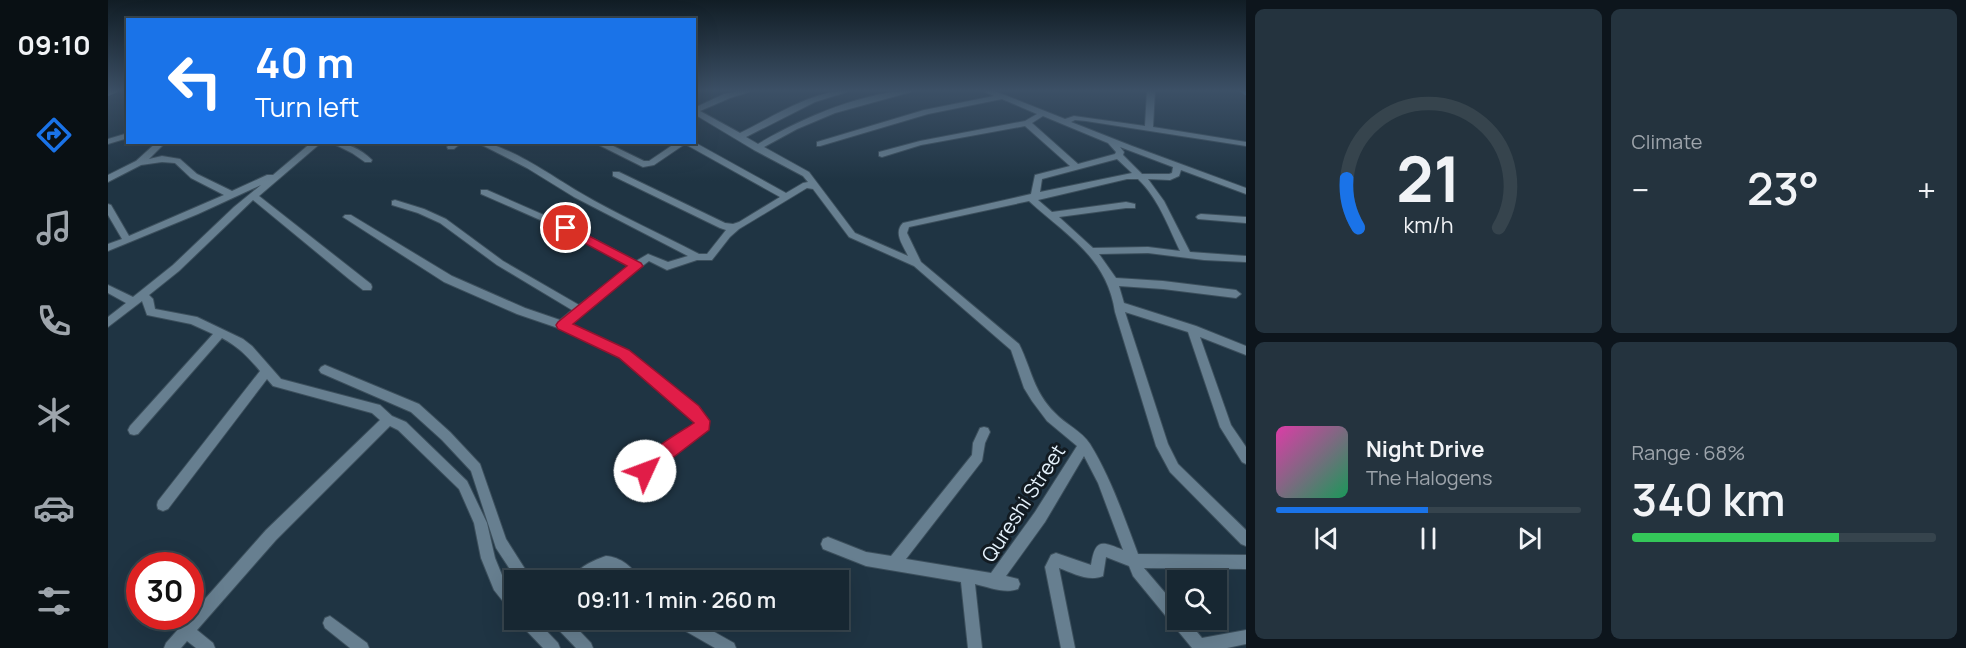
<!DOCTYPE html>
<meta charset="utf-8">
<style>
:root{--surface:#172732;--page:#24333e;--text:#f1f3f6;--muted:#9ea5ac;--line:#36444d;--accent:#1a73e8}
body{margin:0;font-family:Manrope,sans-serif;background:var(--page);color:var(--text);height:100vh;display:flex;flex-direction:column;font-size:22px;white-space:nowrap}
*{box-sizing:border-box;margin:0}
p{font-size:20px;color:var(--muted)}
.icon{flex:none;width:33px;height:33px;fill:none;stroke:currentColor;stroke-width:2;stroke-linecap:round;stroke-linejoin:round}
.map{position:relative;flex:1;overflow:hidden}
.side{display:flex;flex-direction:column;gap:9px;padding:9px;background:#0d151c;width:720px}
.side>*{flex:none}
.guide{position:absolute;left:18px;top:18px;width:570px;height:126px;border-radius:0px;box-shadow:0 6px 24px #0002,0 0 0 2px var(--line);background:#1a73e8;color:#fff;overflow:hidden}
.buttons{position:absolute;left:1059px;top:570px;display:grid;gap:12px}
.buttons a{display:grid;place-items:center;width:60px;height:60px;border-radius:0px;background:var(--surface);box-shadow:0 6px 24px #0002,0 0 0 2px var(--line);font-size:30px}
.speed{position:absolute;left:18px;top:552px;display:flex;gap:12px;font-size:30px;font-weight:700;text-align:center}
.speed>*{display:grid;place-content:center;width:78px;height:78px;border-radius:50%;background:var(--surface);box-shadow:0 6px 24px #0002,0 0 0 2px var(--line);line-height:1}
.speed .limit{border:9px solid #d22;background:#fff;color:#111}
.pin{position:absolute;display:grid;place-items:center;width:51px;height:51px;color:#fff;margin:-26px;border:3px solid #fff;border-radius:50%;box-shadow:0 2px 6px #0007}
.me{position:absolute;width:66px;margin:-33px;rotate:47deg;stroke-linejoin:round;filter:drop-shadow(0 0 4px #0008)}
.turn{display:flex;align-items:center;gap:21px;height:126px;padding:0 30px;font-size:27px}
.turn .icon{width:78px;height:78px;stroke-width:2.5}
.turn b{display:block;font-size:42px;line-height:51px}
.big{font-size:45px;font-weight:600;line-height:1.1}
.side .tile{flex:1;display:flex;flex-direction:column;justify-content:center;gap:9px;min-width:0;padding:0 21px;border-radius:9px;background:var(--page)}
.side .dial{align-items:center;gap:0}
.dial svg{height:156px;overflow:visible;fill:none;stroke:var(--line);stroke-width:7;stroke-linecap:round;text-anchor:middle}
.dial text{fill:var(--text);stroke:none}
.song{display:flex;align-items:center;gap:18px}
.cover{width:72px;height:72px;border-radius:9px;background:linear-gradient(135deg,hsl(320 70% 55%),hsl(150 70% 35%))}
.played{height:6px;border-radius:3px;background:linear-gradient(90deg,var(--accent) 50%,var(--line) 50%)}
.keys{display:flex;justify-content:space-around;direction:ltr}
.heat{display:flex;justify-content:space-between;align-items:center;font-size:33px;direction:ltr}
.charge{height:9px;border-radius:4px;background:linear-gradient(90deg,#34c759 68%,var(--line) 0)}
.side .tiles{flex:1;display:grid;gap:9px;grid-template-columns:repeat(2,1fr)}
.trip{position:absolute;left:396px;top:570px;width:345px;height:60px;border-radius:0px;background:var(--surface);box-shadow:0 6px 24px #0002,0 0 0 2px var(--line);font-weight:600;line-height:60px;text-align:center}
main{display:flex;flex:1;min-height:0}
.dock{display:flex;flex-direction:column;width:108px;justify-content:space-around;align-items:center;background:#091014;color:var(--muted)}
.dock .icon{width:42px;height:42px}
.dock .active{color:var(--accent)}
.dock b{font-size:27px;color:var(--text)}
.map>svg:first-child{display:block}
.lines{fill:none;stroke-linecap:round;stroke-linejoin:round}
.minor-casing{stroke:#3c4f5c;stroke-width:2}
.secondary-casing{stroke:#3c4f5c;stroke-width:1}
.trunk-casing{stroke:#3c4f5c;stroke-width:2}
.minor{fill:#677f90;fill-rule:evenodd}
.secondary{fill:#677f90;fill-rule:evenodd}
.trunk{fill:#3097d2;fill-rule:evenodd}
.route{fill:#e11d48;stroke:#92132f;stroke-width:1.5}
.labels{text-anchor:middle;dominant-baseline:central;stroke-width:6;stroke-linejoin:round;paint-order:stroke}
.near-street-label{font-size:20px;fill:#e5f2fc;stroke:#121b22}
</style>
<main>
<nav class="dock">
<b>09:10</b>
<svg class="icon active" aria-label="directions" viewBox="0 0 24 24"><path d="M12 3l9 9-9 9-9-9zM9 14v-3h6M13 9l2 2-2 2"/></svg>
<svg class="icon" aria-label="music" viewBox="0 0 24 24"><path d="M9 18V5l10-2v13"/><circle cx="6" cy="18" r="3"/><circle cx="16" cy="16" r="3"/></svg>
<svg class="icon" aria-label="phone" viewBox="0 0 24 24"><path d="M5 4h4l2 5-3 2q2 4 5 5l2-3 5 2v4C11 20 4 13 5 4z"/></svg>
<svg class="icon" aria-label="climate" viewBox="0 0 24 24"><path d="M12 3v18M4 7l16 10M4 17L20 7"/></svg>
<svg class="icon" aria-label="car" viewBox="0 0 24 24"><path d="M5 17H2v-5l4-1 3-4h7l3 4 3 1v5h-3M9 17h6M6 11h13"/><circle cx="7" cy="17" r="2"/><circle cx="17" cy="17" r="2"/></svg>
<svg class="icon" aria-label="filters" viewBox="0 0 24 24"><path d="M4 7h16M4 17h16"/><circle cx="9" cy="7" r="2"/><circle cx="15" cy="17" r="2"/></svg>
</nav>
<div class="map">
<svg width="1138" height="648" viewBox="0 0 1138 648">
<rect width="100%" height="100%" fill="#1f3443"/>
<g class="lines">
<g class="minor-casing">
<path id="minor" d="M634,90H647L622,98L592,111L632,133C667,116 704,90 745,90L707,102L638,137L650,144C693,118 759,90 810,90L727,113L689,129L656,147L701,172L747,233L800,256C795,245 785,233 795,223L923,194L927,175L962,166L917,126L813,145L774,157L771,156V152L812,141L917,121L929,114L894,99L820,114L712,146H709V142L816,110L886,96L873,90H884L957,119L966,116L1037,126L1039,90H1047L1045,127L1138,142V146L978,121L967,120L963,122L1024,146L1138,188V194L1073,170L1071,176L1062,180L1040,179L1056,201L1082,252L1138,256V262L1096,260L1040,253L991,254L1008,278L1055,281L1128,290L1133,294L1128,298L1055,289L1011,286L1016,303L1088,326L1138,346V355L1092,337L1123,425L1138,447V464L1134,462L1112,427L1080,332L1017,312L1060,444L1070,464L1138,530V546L1133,544L1062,472L1048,446L1007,312C999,257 958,235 921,201L801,227L799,233L813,262L911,344C924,370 925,391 947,413C957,424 974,431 982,444C1003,478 1016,517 1030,554L1138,555V569L1036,568L1070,608V620H1079L1094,638L1138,630V644L1119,648H1084L1025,576L1021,566L998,557L995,576C980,582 965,573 951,568L967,648H953L937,567L943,555L948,553L983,565C987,540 992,540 1015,550L990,483L976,456L937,522L898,576L910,579L912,584L910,589C897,594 880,587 867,584L874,648H860L853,582L758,566L715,549L713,544L715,539L720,537L758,552L783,556L864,455L865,443L872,428L876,427L880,428L882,432L877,443L874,461L798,559L883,573L927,512L969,446L939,421L924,401L916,388L903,350L806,266L741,237L705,189L699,188L631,229L622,237L604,260H589L559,270L541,261L503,290L462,324L520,351L589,407L601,425L599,429L561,456L543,474L525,478L521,476L519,472L521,468L536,465L553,448L587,424L581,415L512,357L450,328L409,314L336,282L235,217L237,215H243L344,276L417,308L452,320L464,310L389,265L332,223L310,213L284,205V201L287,200L316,209L338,219L395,261L471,305L521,266L455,230L373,194V190H379L461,226L528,261L540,254L560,262L580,256L466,197L419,168L368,142C397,142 445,177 471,192C510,215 551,233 591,254H599L618,230L612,228L505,176V172H511L617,223L625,224L631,222L672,197L577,144L546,165L535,167L485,142H497L536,161H541L569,142H586L678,193L695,183L700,182L695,176L646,150L586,114V108L616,94ZM935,116L1000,143L1008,152L1007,154L970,164L924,123ZM1012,147L1065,167L1064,173L1061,174H1034L1015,155L1016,152ZM1009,159L1024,173L932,192L934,179ZM1019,179H1030C1050,198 1060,226 1072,251L1040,247L985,248L951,217L1018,208H1027V204L1018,202L944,212L930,200Z
M20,133V138L0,144V139Z
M49,142H58L41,159L54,156L72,159L89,174L124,191L159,175H165L204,142H214L151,196L263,284L264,287L263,290H255L241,279L145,200L71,271L41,295L45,299L47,309L89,317L135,339L144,346L173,379L268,404L272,405L284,416L298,422L359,481L379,523L387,558L396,580L406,593V611L401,609L386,590L373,558L366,523L351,489L290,430L282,426L168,540L89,630L105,643L107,648H88L79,641L73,648H56L58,643L158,530L272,420L264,413L165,386L159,379L60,509L55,511L50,509L49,505L50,501L152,371C140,357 131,347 114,338L30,434L26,435L22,434L20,430L22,426L105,334L83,324L39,315L34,301L0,327V317L18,303L0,293V285L25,297L65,265L126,207L153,185L90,214L0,251V244L14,239L0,215V204L3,205L21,236L116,195L83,178L67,163L54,162L33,165L0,182V175L28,161Z
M222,142C238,142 253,149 264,160L263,162H257L244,153Z
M344,142H354L346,149H340L339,147Z
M1093,214L1138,217V223L1090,219L1088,217L1090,215Z
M217,365L311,404L342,432L372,464L398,539L424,580H409L388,548L363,471L334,440L303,412L213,373L211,370L213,367Z
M498,556C512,557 526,567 531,580H515L505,571L498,570L481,580H464C468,568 486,560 498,556Z
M222,616L259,643L261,648H242L217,628L215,623L217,618Z
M411,620H428L450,643L452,648H435L413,625Z
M444,620H461L483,643L485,648H468L446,625Z
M565,620H585L626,643L628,648H607L567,625Z"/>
</g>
<g class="secondary-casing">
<path id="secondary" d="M0,90H14L0,96Z"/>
</g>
<g class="trunk-casing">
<path id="trunk" d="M1129,90H1138V95Z"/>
</g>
<use href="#minor" class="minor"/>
<use href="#secondary" class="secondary"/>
<use href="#trunk" class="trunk"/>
</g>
<linearGradient id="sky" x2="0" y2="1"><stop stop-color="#111d25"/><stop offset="0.5" stop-color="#3c5066"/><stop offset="1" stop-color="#3c5066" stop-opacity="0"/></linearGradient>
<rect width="1138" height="181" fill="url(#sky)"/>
<path class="route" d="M458,224L533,263L535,266L465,324L521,350L591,406L602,421L601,430L537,479L531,477L529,471C538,450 568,435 586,423L511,358L450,329L448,325L450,322L519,266L454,231V226Z"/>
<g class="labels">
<g class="near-street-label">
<text transform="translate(915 503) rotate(-57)">Qureshi Street</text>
</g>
</g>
</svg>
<div class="buttons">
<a><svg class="icon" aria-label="search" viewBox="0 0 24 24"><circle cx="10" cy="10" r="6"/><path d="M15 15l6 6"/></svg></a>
</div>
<div class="speed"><div class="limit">30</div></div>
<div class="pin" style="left:458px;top:228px;background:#d93025"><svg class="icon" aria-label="arrive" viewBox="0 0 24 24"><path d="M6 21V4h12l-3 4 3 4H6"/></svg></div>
<svg class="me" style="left:537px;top:471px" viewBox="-20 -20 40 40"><circle r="19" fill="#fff"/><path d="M0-13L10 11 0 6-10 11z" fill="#e11d48"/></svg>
<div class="trip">09:11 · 1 min · 260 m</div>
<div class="guide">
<div class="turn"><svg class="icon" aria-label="left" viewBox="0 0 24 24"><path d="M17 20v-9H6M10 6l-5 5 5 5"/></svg><div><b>40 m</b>Turn left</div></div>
</div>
</div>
<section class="side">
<div class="tiles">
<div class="tile dial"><svg viewBox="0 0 100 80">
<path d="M14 69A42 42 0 1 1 86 69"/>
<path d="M14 69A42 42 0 0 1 8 44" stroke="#1a73e8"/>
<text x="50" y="56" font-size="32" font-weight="700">21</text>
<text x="50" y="72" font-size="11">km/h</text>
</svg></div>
<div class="tile"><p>Climate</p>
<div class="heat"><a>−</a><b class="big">23°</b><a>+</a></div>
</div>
<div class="tile">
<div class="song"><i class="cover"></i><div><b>Night Drive</b><p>The Halogens</p></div></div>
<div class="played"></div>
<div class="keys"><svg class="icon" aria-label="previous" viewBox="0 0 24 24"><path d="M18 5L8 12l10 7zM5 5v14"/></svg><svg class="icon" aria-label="pause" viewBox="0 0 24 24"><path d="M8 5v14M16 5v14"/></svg><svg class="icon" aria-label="next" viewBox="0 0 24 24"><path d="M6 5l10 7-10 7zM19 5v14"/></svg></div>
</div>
<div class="tile"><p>Range · 68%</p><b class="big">340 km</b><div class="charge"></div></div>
</div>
</section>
</main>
